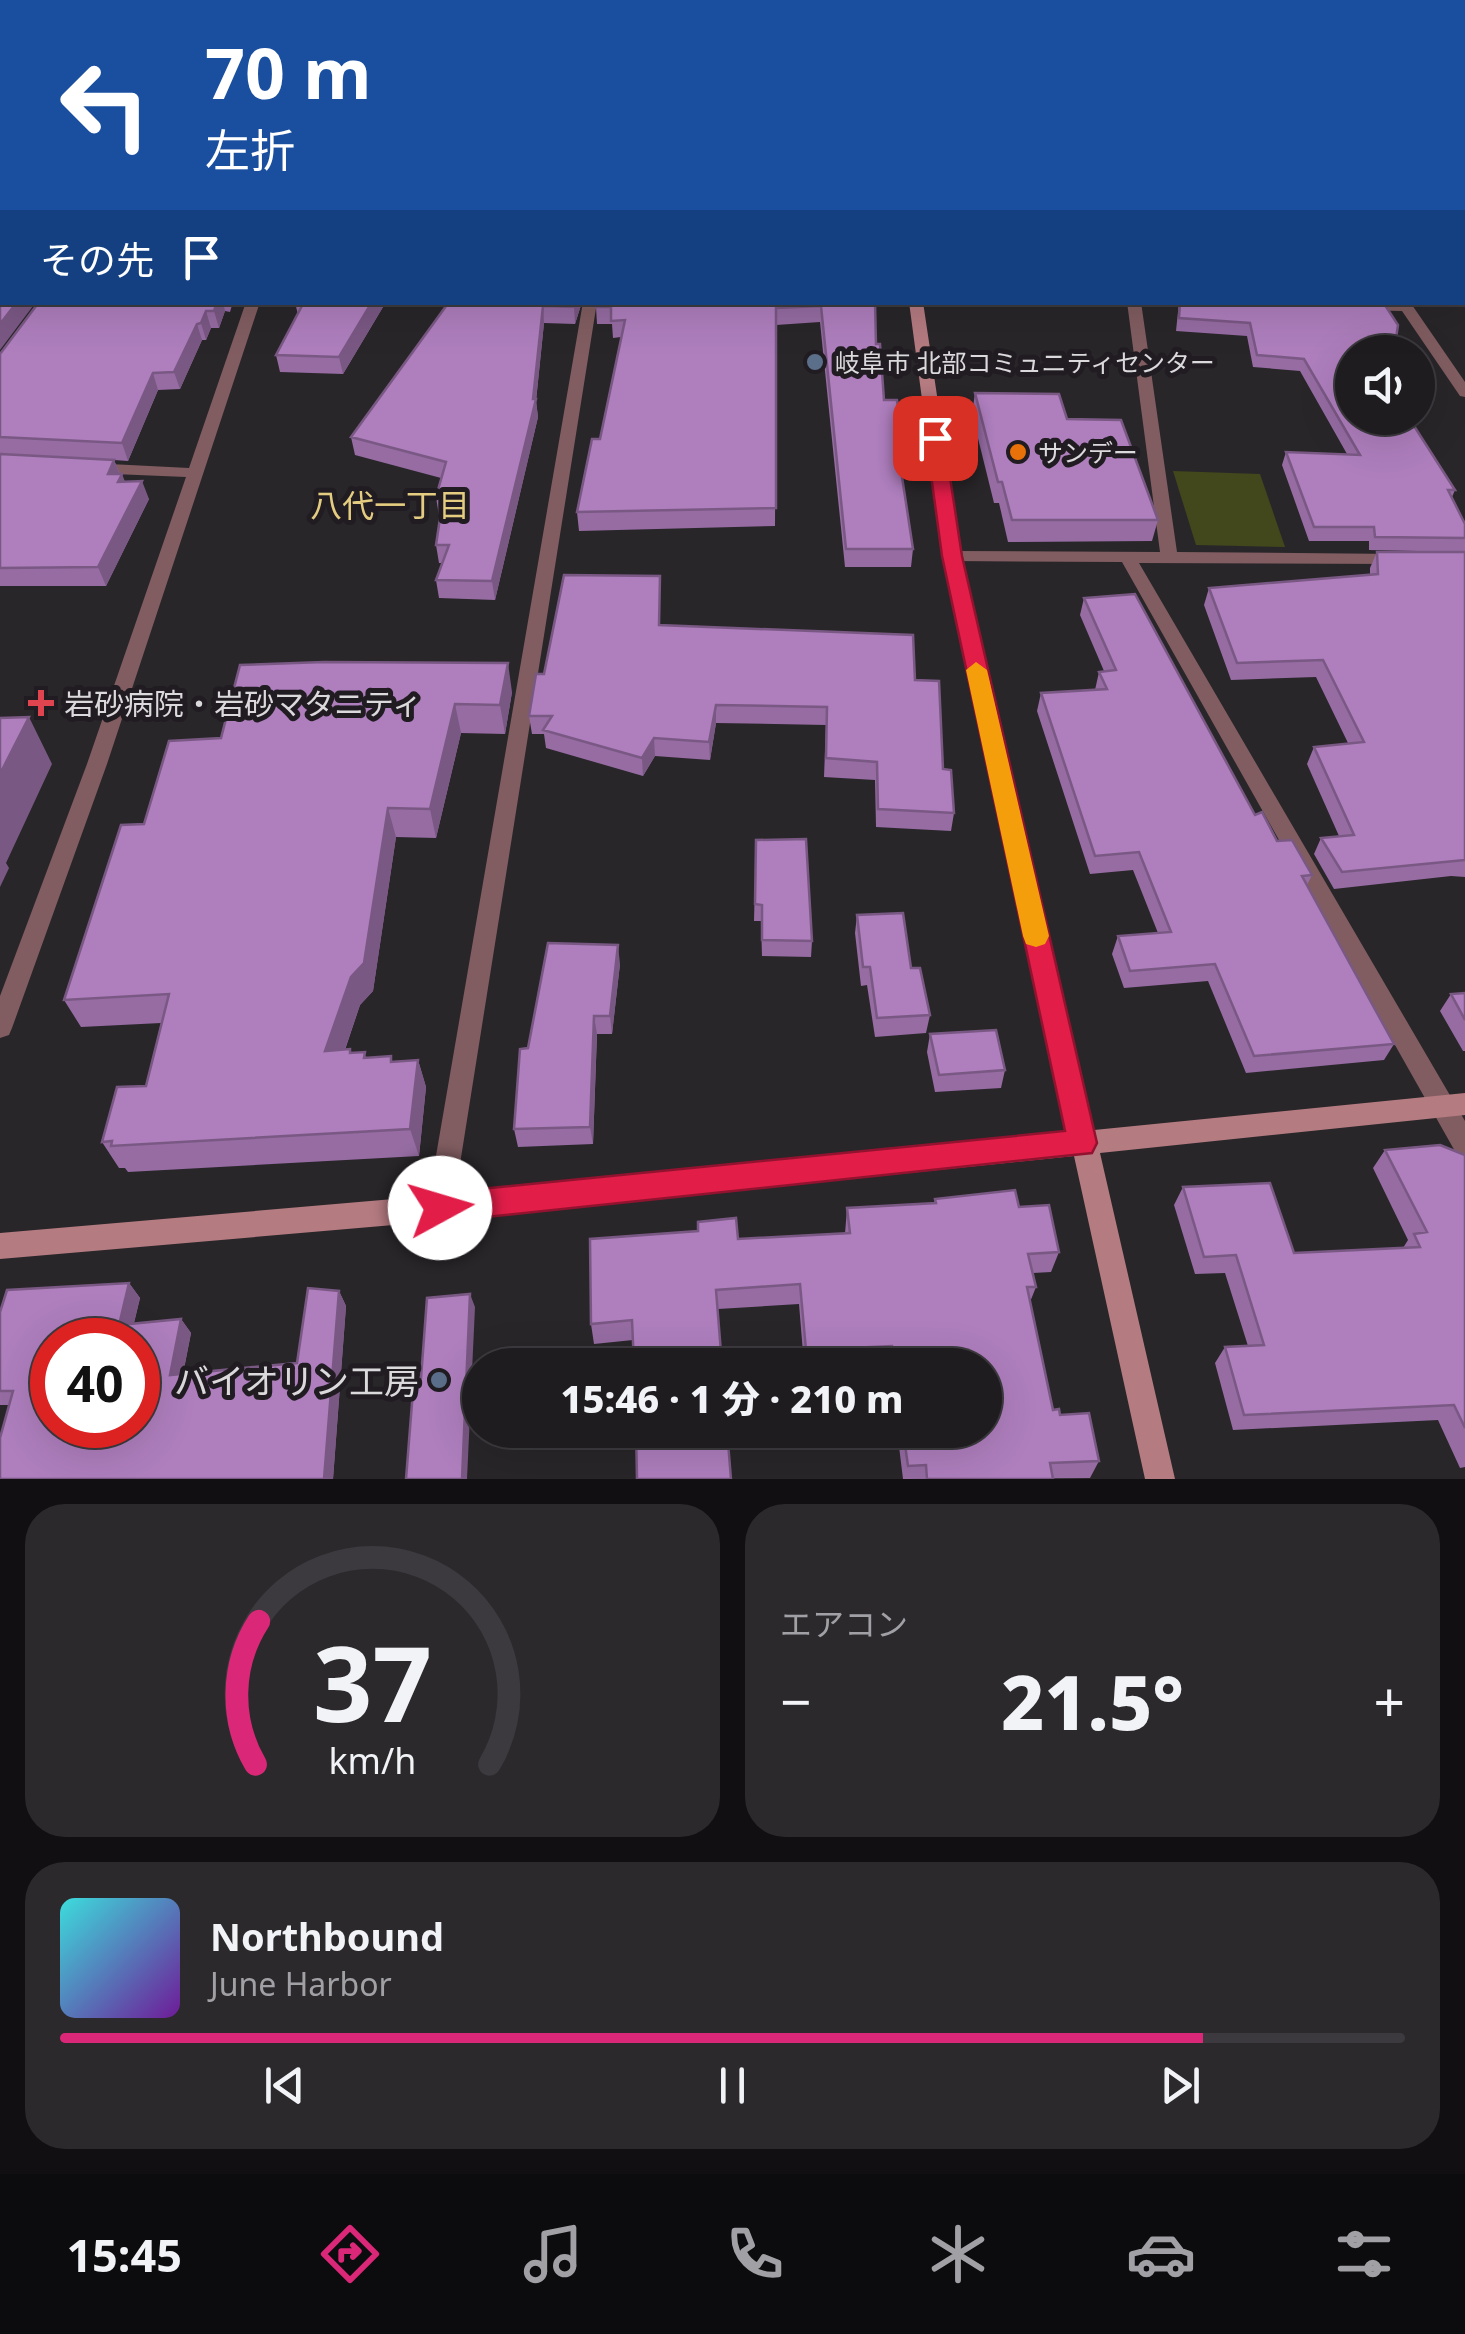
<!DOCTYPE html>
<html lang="ja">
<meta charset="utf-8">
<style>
:root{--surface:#1f1c20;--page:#2c292d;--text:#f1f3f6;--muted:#a1a1a5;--line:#3c3a3e;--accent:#db2777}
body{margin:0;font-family:"Noto Sans","Noto Sans JP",sans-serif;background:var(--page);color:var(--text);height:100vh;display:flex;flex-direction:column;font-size:38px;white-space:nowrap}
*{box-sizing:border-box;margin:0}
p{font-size:32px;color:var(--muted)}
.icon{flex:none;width:55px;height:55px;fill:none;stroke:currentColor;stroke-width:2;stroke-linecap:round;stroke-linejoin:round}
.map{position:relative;height:1479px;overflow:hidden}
.panel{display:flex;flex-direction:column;gap:25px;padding:25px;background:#110f12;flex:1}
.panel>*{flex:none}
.banner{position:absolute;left:0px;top:0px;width:1465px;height:305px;box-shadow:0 10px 40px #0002,0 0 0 2px var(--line);background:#1a4fa0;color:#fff;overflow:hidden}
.tools{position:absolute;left:1335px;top:335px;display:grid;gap:20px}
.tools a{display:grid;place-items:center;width:100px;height:100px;border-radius:50%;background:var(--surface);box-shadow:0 10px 40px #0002,0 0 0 2px var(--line);font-size:50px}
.speed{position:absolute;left:30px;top:1318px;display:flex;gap:20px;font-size:50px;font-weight:700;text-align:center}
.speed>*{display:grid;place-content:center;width:130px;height:130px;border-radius:50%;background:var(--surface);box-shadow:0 10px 40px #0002,0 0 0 2px var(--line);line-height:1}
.speed .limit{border:15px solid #d22;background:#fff;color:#111}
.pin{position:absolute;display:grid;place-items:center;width:85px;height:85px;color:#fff;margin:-42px;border-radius:20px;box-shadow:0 5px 15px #0006}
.me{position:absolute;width:110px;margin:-55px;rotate:84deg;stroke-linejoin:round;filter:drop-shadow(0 0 8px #0008)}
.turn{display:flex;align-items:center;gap:35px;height:210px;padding:0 40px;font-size:45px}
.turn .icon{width:130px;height:130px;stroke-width:2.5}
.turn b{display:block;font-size:70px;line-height:85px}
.then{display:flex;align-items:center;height:95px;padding:0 40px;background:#0003;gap:20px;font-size:38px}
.big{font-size:75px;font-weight:800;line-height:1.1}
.panel .tile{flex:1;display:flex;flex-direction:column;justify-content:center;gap:15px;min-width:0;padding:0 35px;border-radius:40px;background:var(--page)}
.panel .dial{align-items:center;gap:0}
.dial svg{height:260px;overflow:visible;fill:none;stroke:var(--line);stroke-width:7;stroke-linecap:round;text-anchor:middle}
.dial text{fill:var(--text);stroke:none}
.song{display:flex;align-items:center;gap:30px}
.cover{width:120px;height:120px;border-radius:15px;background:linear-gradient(135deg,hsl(180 70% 55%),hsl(280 70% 35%))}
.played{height:10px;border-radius:5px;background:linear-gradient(90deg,var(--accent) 85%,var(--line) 85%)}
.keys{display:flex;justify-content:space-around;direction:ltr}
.heat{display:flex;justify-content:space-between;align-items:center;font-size:55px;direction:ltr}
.panel .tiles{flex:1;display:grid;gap:25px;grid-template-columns:1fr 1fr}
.tile:last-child{grid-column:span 2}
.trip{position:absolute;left:462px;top:1348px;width:540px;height:100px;border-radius:50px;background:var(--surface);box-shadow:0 10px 40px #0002,0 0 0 2px var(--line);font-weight:800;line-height:100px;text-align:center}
.menu{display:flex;height:160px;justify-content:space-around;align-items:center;background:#0c0b0d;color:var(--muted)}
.menu .icon{width:70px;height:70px}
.menu .selected{color:var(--accent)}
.menu b{font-size:45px;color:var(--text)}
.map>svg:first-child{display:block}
.green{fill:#42471c}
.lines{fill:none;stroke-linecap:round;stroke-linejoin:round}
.street{fill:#815d61;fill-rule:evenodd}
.secondary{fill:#b47b81;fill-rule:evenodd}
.wall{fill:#966ca3}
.shaded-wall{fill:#7a5884}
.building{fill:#ae7ebd;stroke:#7a5884;stroke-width:2.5;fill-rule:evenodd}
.route{fill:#e11d48;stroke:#92132f;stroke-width:2.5}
.slow{fill:#f59e0b}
.service-dot{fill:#5c6f8a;stroke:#201c21;stroke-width:4}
.food-dot{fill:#e8710a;stroke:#201c21;stroke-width:4}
.health-dot{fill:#e0444e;stroke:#201c21;stroke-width:4}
.labels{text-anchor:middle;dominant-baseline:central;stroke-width:10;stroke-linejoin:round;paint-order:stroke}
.far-poi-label{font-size:25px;fill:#dbd9dc;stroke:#201c21;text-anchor:start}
.poi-label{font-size:30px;fill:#dbd9dc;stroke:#201c21;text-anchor:start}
.neighbourhood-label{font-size:32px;fill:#e4cc80;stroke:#201c21}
.near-poi-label{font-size:35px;fill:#dbd9dc;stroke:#201c21;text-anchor:end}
</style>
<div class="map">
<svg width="1465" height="1479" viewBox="0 0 1465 1479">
<rect width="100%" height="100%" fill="#29262a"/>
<path class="green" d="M1173,471L1260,474L1285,547L1196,545Z"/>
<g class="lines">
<path class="street" d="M246,302H260L107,764L12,1028L9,1035L0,1038V996L87,764L186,477L90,473L82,468L90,463L189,468Z
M583,302H597L453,1208L449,1217L440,1221L431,1217L427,1208Z
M1127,302H1141L1177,552L1398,554L1407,559L1398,564L1139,563L1465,1121V1157L1456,1153L1122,562L952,561L943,556L952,551L1160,552Z
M1163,302H1210L1211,303C1200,310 1173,309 1163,302Z
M1410,302L1465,382V397L1460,396L1402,311L1358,310L1351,306L1356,302Z"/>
<path class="secondary" d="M909,302H923L961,556L1094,1130L1465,1093V1115L1100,1153L1175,1479H1145L1074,1156L440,1221L0,1259V1233L440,1195L1069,1132L943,556Z"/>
</g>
<path class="wall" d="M780,0H1465V287H1462V2Z
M39,302H233L230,312L225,311L219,328H211L206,340H202L180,389L158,390L128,461L114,460L120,474L125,482L149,499L106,586H0V354Z
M295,302H386L343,374L280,372L276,355L298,315Z
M449,302H582L575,324L544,323L536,401L538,417L495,600L439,598L436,580L442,563H439L436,545L440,516H439L436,497L441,478L355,455L351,437Z
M875,302L876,344L884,400L903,445L900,462L913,549L911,567H845L820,322L776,325L775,526L579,531L577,512L600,439L621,337L613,338L612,324H597L596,307Z
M1179,302H1383L1352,352L1455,490L1452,497L1465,524V552L1369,550V541H1309L1282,465L1286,452L1347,454L1300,371L1253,367L1247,336L1176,331Z
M975,393L1067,419L1158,520L1152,541L1008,542L999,503H994L972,414Z
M1377,552H1465V877L1451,876L1334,889L1314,854L1321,838L1339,836L1307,764L1314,747L1348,743L1316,677L1231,680L1204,605L1209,588L1370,575V568Z
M660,576V625L915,680L943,769L954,813L951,831L876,827L875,780L824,777L826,725L716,723L710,760L655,756L643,776L546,748L544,734H532L529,716L544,674Z
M1084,598L1255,815L1277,841L1312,875L1307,885L1394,1044L1384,1060L1246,1073L1208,981L1124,988L1112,954L1118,936L1158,933L1133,870L1090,874L1037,711L1041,693L1095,690L1099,672L1104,671L1080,615Z
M512,692L505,734L461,733L436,838L396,837L373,991L360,1005L345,1050L367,1057L393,1061L418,1060L426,1087L419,1156L128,1172L125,1168H119L102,1142L146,1086L161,1023L81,1027L64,1000L144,824L221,738Z
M756,840L812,941L811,957L762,956L761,921H754Z
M857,915L911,968L930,1015L926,1033L875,1037L867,985L861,986L855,933Z
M620,964L612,1034H597L593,1144L518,1147L514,1129Z
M1465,993V1051H1463L1440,1011L1451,994Z
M930,1034L1005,1070L1001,1088L935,1092L927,1052Z
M1385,1150L1465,1155V1467L1460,1468L1438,1420L1233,1430L1215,1363L1225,1347L1248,1346L1225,1273L1195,1274L1174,1205L1183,1187L1294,1253L1403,1248L1408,1240L1373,1168Z
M935,1199L1019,1207L1059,1252L1051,1272L1033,1273L1036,1287L1030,1302L1053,1410L1060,1415L1099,1461L1090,1478L903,1479L897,1430H985V1365H804L799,1304L718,1309L633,1340L594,1344L591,1324L738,1239L845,1234L847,1208L934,1203Z
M129,1283L140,1298L134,1323L181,1319L191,1333L183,1374L297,1363L339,1291L346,1306L333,1479L9,1405H0V1312Z"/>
<path class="shaded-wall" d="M17,302H36L0,350V324Z
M217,302H223L225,311L219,328L214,311Z
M372,302H386L343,374L339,357Z
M575,302H582L575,324L574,307Z
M543,306L544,323L536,401L538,417L495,600L492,581L533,399Z
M206,311L211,328L206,340L201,323Z
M197,324L202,340L180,389L174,372Z
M153,373L158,390L128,461L122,443Z
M114,460L121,477L122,474L129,492L108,474Z
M142,481L149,499L106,586L98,567Z
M508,663L512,692L505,734L500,705Z
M455,704L461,733L436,838L430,809Z
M716,705V723L710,760L709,742Z
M29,717L52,764L6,863L9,868L0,887V774Z
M654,738L655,756L643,776L642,758Z
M388,808L396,837L373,991L360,1005L335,1078L325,1051Z
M618,945L620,964L612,1034L610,1016Z
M594,1016L597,1034L593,1144L590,1127Z
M418,1060L426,1087L419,1156L410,1129Z
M129,1283L140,1298L130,1339L119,1325Z
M339,1291L346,1306L333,1479H324Z
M470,1294L475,1307L467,1479H462Z
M181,1319L191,1333L180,1389L170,1375Z"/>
<path class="building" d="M0,0H426L424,2H2V302H17L0,324Z
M780,0H1464L1465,2V270H1462V2H780Z
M39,302H217L214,311H206L201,323L197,324L174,372L153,373L122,443L0,437V354Z
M304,302H372L339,357L276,355Z
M449,302H575L574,307L543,306L533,399H536L492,581L436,580L449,545H436L443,498L436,497L446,462L351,437Z
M597,302H875L876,344H880L884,400H897L903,445L897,444L913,549H846L821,306L776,308V508L577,512L592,439H600L625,320L611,321V307H596Z
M1180,302H1383L1398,325L1394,352H1352V418H1409L1455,490H1448L1465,524V538L1375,537L1374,527H1314L1286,452L1360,455L1304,359L1257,355L1250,323L1179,318Z
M975,393L1059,394L1067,419L1121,420L1158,520H1012L1002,482H998Z
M0,454L114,460L108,474H122L118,482L142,481L98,567L0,568Z
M1377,552H1465V860L1342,872L1321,838L1354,835L1314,747L1364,742L1323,660L1237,663L1209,588L1378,574Z
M564,575L660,576L659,625L913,635L915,680L939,681L943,769L951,770L954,813L878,809L877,762L826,758L827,707L716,705L709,742L654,738L642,758L543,730L552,716H529L536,674H544Z
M1135,594L1255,815L1262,812L1277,841L1292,840L1312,875L1302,876L1394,1044L1254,1056L1215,964L1130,971L1118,936L1171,932L1139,852L1095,856L1041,693L1107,689L1099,672L1116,670L1084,598Z
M324,662L508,663L500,705L455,704L430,809L388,808L364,963L351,977L325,1051L350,1049V1053L365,1052L364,1058L391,1056V1062L418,1060L410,1129L111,1146L112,1141L102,1142L117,1087L146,1086L169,994L64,1000L121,825L144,824L169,741L221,738L240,665Z
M29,717L0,774V718Z
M806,839L812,941L762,940V905L755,904L756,840Z
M903,913L911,968H920L930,1015L877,1018L870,967H863L857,915Z
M548,943L618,945L610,1016H594L590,1127L514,1129L520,1049L528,1048Z
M1465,993V1020L1451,994Z
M996,1030L1005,1070L939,1075L930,1034Z
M1440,1145L1465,1155V1428L1454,1405L1244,1415L1225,1347L1264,1345L1236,1255L1204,1257L1183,1187L1270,1183L1294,1253L1420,1247L1414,1234L1427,1232L1385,1150Z
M1015,1190L1019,1207L1049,1205L1059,1252L1028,1254L1036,1287H1027L1053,1410L1059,1409L1060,1415L1089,1413L1099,1461L1050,1463L1053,1479H927L926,1465L908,1466L903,1430H985V1365H895L892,1346L806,1350L800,1284L716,1290L722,1365H634L632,1320L591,1324L590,1239L698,1231V1222L736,1218L738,1239L850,1233L847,1208L936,1203L935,1199Z
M129,1283L119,1325L181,1319L170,1375L297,1363L308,1288L339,1291L324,1479H0V1438L13,1391H0V1312L7,1290ZM52,1340H138V1425H52Z
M470,1294L462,1479H406L414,1378H421L427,1298Z
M636,1430H727L731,1479H637Z"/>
<path class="route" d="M935,432L944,438L962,556L1097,1143L1092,1153L440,1222L429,1218L425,1208L429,1197L440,1193L1065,1131L942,556L926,438Z"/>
<path class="slow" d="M976,662L987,670L1049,936L1045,944L1036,947L1026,944L1023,936L966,670Z"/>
<g class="service-dot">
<circle cx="815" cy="362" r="10"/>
<circle cx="439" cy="1380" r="10"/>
</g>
<circle class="food-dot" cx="1018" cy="452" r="10"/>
<path class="health-dot" d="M36 688h10v10h10v10h-10v10h-10v-10h-10v-10h10z"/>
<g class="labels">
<g class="far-poi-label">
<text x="835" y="362">岐阜市 北部コミュニティセンター</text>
<text x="1038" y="452">サンデー</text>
</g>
<g class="poi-label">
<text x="64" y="703">岩砂病院・岩砂マタニティ</text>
</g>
<g class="neighbourhood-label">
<text x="390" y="504">八代一丁目</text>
</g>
<g class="near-poi-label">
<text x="419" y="1380">バイオリン工房</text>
</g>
</g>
</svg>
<div class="tools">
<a><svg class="icon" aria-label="sound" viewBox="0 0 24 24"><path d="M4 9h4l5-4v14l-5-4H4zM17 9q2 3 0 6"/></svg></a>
</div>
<div class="speed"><div class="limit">40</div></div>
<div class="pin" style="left:935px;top:438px;background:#d93025"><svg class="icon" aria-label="arrive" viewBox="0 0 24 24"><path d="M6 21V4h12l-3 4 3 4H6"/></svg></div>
<svg class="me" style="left:440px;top:1208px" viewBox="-20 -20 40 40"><circle r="19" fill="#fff"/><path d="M0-13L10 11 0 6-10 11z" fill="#e11d48"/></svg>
<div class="trip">15:46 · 1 分 · 210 m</div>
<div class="banner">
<div class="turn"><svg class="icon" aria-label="left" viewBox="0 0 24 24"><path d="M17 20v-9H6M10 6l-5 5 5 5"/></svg><div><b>70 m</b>左折</div></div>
<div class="then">その先<svg class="icon" aria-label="arrive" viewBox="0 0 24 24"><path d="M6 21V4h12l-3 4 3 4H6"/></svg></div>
</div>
</div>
<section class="panel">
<div class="tiles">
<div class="tile dial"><svg viewBox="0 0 100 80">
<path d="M14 69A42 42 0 1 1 86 69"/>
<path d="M14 69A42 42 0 0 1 15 25" stroke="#db2777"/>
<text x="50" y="56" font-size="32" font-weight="700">37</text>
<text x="50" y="72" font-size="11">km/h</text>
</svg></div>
<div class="tile"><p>エアコン</p>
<div class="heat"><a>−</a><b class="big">21.5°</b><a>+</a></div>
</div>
<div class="tile">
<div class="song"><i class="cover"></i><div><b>Northbound</b><p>June Harbor</p></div></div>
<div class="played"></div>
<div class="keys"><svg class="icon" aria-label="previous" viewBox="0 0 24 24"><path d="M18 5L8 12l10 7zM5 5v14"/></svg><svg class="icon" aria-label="pause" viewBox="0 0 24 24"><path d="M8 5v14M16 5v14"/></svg><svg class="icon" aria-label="next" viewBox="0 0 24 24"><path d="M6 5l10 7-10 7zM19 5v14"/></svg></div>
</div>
</div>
</section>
<nav class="menu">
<b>15:45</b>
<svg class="icon selected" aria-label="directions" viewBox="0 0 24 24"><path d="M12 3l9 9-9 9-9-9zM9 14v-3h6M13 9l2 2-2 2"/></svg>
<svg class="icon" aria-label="music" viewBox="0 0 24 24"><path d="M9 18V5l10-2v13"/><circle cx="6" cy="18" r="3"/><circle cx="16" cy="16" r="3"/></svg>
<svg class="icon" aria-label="phone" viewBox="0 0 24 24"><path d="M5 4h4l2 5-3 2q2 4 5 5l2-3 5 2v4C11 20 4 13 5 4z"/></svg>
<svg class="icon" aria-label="climate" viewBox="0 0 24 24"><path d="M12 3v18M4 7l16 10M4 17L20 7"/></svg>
<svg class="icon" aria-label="car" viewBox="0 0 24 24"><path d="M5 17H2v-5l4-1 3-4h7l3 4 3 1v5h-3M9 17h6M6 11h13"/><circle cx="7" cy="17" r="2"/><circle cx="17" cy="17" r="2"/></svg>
<svg class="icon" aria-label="filters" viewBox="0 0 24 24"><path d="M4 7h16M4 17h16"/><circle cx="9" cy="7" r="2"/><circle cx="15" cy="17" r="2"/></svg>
</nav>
